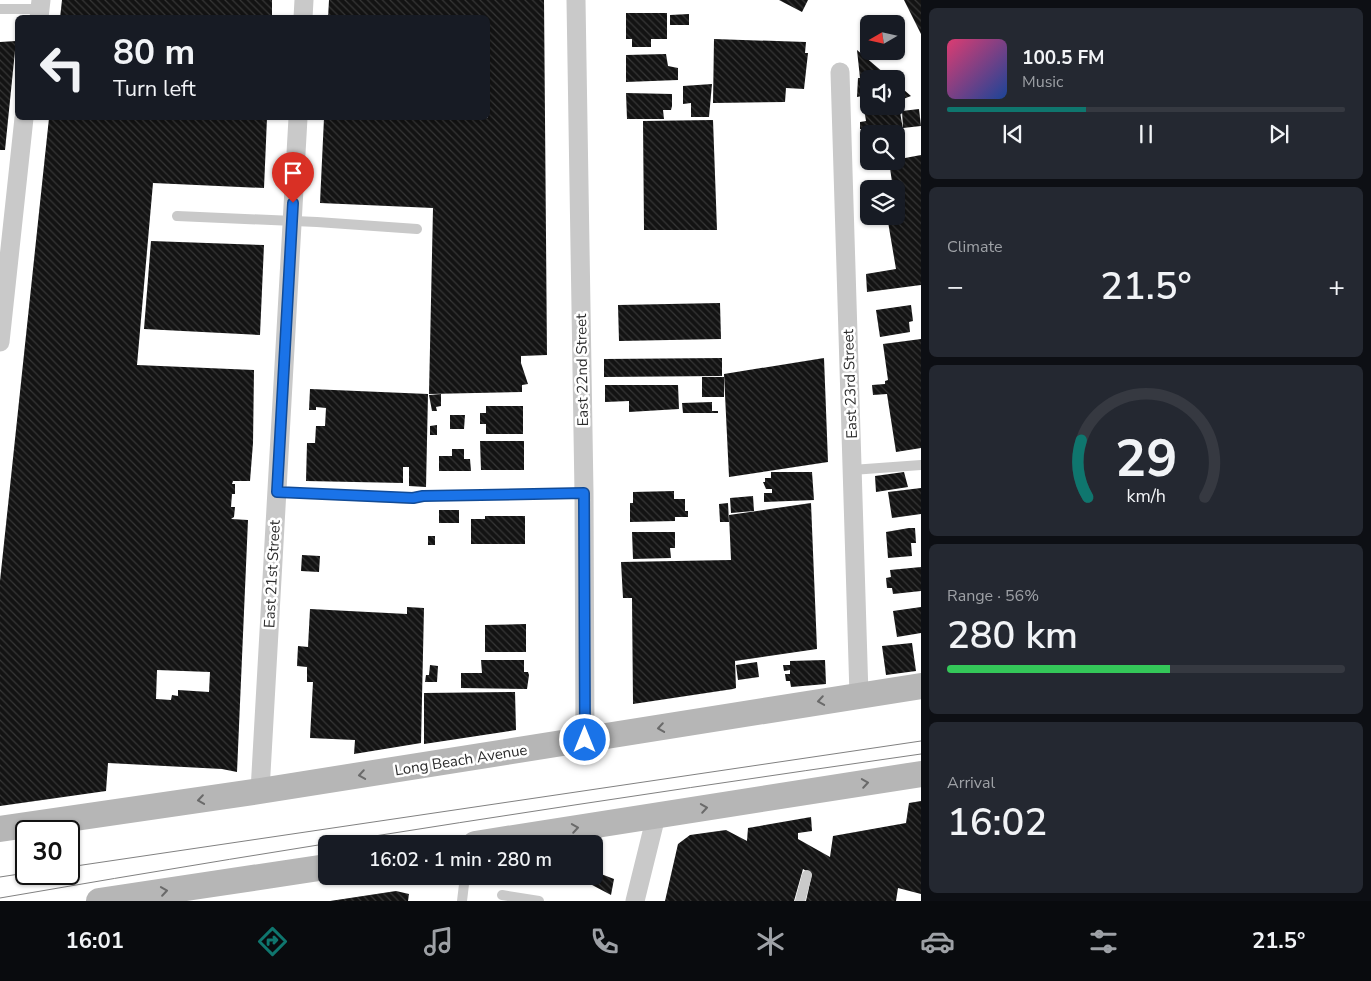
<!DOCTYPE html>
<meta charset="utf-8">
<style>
:root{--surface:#171b24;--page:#242831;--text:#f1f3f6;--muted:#9ea1a6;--line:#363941;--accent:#0f766e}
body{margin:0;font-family:"Nunito Sans",sans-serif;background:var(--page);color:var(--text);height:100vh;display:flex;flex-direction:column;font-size:19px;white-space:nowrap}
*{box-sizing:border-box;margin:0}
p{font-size:16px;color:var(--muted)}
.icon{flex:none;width:28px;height:28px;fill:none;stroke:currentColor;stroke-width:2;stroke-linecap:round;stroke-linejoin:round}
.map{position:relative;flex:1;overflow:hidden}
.drawer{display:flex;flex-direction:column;gap:8px;padding:8px;background:#0d0f14;width:450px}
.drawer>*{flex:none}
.banner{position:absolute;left:15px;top:15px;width:475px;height:105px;border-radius:8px;box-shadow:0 1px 4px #0004;background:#171b24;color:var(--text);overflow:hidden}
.needle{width:32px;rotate:261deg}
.tools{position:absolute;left:860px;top:15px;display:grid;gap:10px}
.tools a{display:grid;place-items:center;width:45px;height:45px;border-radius:8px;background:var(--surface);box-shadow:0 1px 4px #0004;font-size:25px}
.speed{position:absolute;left:15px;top:820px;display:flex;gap:10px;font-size:25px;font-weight:700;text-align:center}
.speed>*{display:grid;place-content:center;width:65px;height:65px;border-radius:50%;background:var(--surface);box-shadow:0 1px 4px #0004;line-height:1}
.speed .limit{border:2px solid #111;border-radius:8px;background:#fff;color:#111}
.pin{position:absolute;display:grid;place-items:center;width:42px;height:42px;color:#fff;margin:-51px -21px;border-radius:50% 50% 50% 0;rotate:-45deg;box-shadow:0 0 5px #0007}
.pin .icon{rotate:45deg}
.me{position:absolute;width:55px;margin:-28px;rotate:0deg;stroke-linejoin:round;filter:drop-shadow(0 0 4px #0008)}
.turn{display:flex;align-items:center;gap:18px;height:105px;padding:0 15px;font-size:22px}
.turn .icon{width:65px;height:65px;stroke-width:2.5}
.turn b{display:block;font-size:35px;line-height:42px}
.big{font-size:38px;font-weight:600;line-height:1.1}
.drawer .card{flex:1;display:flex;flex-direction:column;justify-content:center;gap:8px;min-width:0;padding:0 18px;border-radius:8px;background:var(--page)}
.drawer .dial{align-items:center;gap:0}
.dial svg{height:130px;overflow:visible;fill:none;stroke:var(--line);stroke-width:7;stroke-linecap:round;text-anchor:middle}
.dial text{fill:var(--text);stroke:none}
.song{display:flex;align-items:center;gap:15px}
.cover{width:60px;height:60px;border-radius:8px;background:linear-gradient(135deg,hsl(340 70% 55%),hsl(220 70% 35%))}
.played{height:5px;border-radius:2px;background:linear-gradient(90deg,var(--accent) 35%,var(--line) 35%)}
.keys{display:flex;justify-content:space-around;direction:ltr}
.heat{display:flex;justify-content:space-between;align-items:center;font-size:28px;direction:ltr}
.charge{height:8px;border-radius:4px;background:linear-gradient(90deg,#34c759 56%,var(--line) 0)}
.trip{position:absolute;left:318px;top:835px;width:285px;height:50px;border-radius:8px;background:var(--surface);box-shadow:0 1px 4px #0004;font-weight:600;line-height:50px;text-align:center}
.tab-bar{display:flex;height:80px;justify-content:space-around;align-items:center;background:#090b0e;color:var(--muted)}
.tab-bar .icon{width:35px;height:35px}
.tab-bar .on{color:var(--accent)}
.tab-bar b{font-size:22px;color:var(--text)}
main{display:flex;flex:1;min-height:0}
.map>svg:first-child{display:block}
.building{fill:url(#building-back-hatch);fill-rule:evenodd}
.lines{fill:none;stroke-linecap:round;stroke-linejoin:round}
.lane{stroke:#c9c9c9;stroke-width:10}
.street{stroke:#c9c9c9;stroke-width:19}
.secondary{stroke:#b6b6b6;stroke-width:26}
.tram{stroke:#818181;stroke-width:1}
.oneway{stroke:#6a6a6a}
.route-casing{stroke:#114b97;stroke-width:12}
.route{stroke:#1a73e8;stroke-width:9}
.labels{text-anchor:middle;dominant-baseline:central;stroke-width:5;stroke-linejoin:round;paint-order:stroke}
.street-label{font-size:15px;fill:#2c2c2c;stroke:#fff}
</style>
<main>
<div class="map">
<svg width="921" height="901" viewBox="0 0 921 901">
<defs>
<pattern id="building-back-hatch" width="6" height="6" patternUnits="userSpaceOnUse" patternTransform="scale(1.25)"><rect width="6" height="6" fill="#131313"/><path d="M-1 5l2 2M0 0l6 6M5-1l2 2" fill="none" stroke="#363636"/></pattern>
</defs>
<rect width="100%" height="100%" fill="#fff"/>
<path class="building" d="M62,0H272V18H60Z
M329,0H544L547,355L521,356V363L528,384L522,385V392L429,394L433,208L320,203L324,118H488V18H328Z
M779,0H808L802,12Z
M904,0H921V34Z
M626,13H667V39H651V47H632V39H626Z
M689,14V25H670V15Z
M714,39L806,42L805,53H808L804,89L786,88L785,102L713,103Z
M16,41L5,150H0V42Z
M857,50L891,79H869V106H896V83L911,96L898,101L903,129L871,134H864L863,129H860V122L866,121L862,96L857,97L858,78H860Z
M666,54L668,66L678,68V80L626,82V55Z
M712,84L709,117H691V103L683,104V86Z
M626,93L672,94V106L671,110H663L664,119H627Z
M919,109L921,126L903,128L902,111Z
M49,118H267L264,188L153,183L137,365L254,370L253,443L250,481H233L232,484H235V494H232L231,507H235L234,517L231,519L248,520L237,772L222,769L108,763L106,791L0,806V581ZM157,670L210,672L209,692L178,690V696L172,695L171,700L156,699Z
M713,120L717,230H644L643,121Z
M921,155V285L867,292L866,274L896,269L887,216H896V189H893L889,161Z
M151,241L264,245L260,335L144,329Z
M720,303L721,339L619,341L618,305Z
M911,305L913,321L909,322L910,332L880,337L876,310Z
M921,339V448L896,452L887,394L873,395L872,385L885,384V381L888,380L883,344Z
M722,358V376L604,377V359Z
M824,358L828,462L729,477L724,374Z
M702,377H724V397H702Z
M605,385H678L679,409L629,412V401L605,402Z
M310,389L428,394L426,487L409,486V467H403V483L306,481L307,443H315L316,426H325L326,408L316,407V410H309Z
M441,394V406L436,407L437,411H432L429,395Z
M712,402V411H718V413H683L682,403Z
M486,406H523V434H486V424H480V413H486Z
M450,415H465L464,429H450Z
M437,425V435H430V426Z
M480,441H524V470H481Z
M452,449H464V459H470L471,471H439V456H452Z
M771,472H812L814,500L764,502V493H772V489H766L763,482H765V478H771Z
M904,472L908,487L876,492L875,476Z
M921,488V514L892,518L888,492Z
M674,491V499H685V511H688V517H675V521L630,522V503H633V492Z
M753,496L754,511L731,513L730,498Z
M728,503L729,522H720L719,504Z
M811,503L817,649L735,661L736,688L733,689L633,704L632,598H623L621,562L731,560L729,515Z
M439,510H459V523H439Z
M485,516H525V544H471V519H485Z
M909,528H915L916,543H911L912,556L888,558L886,532Z
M632,532H675V548H670L671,558L633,559Z
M428,536H435V545H428Z
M302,555L320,556L319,572L301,571Z
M921,567V591L893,594L892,588H887L886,578L891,577L890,570Z
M407,607L424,608L421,743L354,754L355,740L310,738L313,682H307V667L297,666L298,646L308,647L310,609L407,614Z
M921,607V633L897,637L893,611Z
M526,624V652H485V625Z
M912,643L916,671L886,675L882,646Z
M481,660H524V672H528L529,675L527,689L461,688V673H482Z
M825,660L826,684L791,687L790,681H786L785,674H790V670L784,671L783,665H790V661Z
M757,662L759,677L738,680L736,665Z
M430,665L438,666L437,682H425L426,675H429Z
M515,692L516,730L424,744V693Z
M921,801V894L898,888L896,901H806L812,874L803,869L794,901H665L678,844L690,835L726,830L747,841L748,828L811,817L812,831L798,833V839L830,857L833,836L906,823L909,803Z
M602,847L596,872L614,879L611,895L575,876H594V849Z
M396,891L409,894L408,901H330Z"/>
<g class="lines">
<path class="lane" d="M0,9H40
M177,216L317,222L417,229
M852,470L921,465
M277,492L413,499L423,496L584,493
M502,895L539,901
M462,901L465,876
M800,901L807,875"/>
<path class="street" d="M576,0L584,493L585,740
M39,18L41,0
M303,18L304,0
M840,72L859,695
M0,342L24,118
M260,791L298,118
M635,901L656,816"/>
<path class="secondary" d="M0,829L260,791L921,686
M475,844L921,774
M99,901L326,867"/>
<path class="tram" d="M69,867L921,741
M0,877L26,873
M0,898C306,845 613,798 921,754"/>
</g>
<defs><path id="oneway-chevron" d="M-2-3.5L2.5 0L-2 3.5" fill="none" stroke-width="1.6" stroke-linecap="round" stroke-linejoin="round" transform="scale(1.25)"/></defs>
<g class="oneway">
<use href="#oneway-chevron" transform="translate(821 701) rotate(171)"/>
<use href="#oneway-chevron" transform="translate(661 728) rotate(171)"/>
<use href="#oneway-chevron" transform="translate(362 775) rotate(171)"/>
<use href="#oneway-chevron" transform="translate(865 783) rotate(-9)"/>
<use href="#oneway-chevron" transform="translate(201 800) rotate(172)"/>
<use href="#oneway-chevron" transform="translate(704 808) rotate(-9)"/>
<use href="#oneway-chevron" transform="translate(575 828) rotate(-9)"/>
<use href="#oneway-chevron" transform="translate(164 891) rotate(-8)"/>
</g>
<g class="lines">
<g class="route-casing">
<path id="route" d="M293,203L277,492L413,498L423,496L584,493L585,740"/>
</g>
<use href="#route" class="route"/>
</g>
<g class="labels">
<g class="street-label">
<text transform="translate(582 370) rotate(-91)">East 22nd Street</text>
<text transform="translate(850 384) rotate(-92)">East 23rd Street</text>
<text transform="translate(272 574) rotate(-87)">East 21st Street</text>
<text transform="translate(461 760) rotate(-9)">Long Beach Avenue</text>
</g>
</g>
</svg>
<div class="tools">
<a><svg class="needle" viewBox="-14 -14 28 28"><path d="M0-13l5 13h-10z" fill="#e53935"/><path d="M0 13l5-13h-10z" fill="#9ea1a6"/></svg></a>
<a><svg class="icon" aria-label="sound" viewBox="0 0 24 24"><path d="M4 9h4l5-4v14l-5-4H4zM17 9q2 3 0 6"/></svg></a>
<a><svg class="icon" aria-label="search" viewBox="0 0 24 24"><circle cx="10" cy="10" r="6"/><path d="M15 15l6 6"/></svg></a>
<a><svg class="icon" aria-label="layers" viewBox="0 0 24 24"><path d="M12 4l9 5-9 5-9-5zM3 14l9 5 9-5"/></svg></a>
</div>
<div class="speed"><div class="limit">30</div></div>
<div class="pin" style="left:293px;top:203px;background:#d93025"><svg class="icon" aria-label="arrive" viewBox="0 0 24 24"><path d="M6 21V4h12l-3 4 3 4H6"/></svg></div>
<svg class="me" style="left:585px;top:740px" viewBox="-20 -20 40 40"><circle r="17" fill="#1a73e8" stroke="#fff" stroke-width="3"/><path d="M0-11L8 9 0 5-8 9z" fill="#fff"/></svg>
<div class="trip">16:02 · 1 min · 280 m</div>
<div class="banner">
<div class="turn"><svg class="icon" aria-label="left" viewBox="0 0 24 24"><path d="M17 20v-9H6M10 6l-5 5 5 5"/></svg><div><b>80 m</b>Turn left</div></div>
</div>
</div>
<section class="drawer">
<div class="card">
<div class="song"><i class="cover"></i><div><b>100.5 FM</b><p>Music</p></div></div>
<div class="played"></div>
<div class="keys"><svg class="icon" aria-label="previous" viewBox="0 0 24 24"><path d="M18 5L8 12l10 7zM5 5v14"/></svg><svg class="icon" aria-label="pause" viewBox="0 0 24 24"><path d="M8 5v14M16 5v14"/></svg><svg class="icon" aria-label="next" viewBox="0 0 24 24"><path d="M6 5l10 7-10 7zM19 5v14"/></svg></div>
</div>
<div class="card"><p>Climate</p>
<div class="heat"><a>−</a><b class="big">21.5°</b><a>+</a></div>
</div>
<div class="card dial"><svg viewBox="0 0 100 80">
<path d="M14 69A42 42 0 1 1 86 69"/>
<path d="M14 69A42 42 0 0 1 10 34" stroke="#0f766e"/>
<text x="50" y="56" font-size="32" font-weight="700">29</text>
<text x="50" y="72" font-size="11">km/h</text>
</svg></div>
<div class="card"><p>Range · 56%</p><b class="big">280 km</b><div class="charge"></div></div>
<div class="card"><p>Arrival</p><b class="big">16:02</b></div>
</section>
</main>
<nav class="tab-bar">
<b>16:01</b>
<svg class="icon on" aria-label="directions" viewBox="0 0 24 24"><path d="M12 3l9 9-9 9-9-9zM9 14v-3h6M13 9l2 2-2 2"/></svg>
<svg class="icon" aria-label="music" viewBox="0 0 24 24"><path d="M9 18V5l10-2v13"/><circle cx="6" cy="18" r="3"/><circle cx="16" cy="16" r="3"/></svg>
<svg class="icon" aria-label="phone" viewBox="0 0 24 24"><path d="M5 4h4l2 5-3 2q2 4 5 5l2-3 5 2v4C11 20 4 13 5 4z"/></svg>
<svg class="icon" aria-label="climate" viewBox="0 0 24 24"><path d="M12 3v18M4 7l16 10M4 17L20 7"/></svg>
<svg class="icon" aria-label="car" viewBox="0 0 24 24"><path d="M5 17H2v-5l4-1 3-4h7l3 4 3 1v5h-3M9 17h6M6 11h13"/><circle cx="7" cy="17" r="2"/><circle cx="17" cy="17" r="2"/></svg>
<svg class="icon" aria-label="filters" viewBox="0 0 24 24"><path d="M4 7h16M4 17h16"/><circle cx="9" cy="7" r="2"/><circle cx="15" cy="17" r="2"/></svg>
<b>21.5°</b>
</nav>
